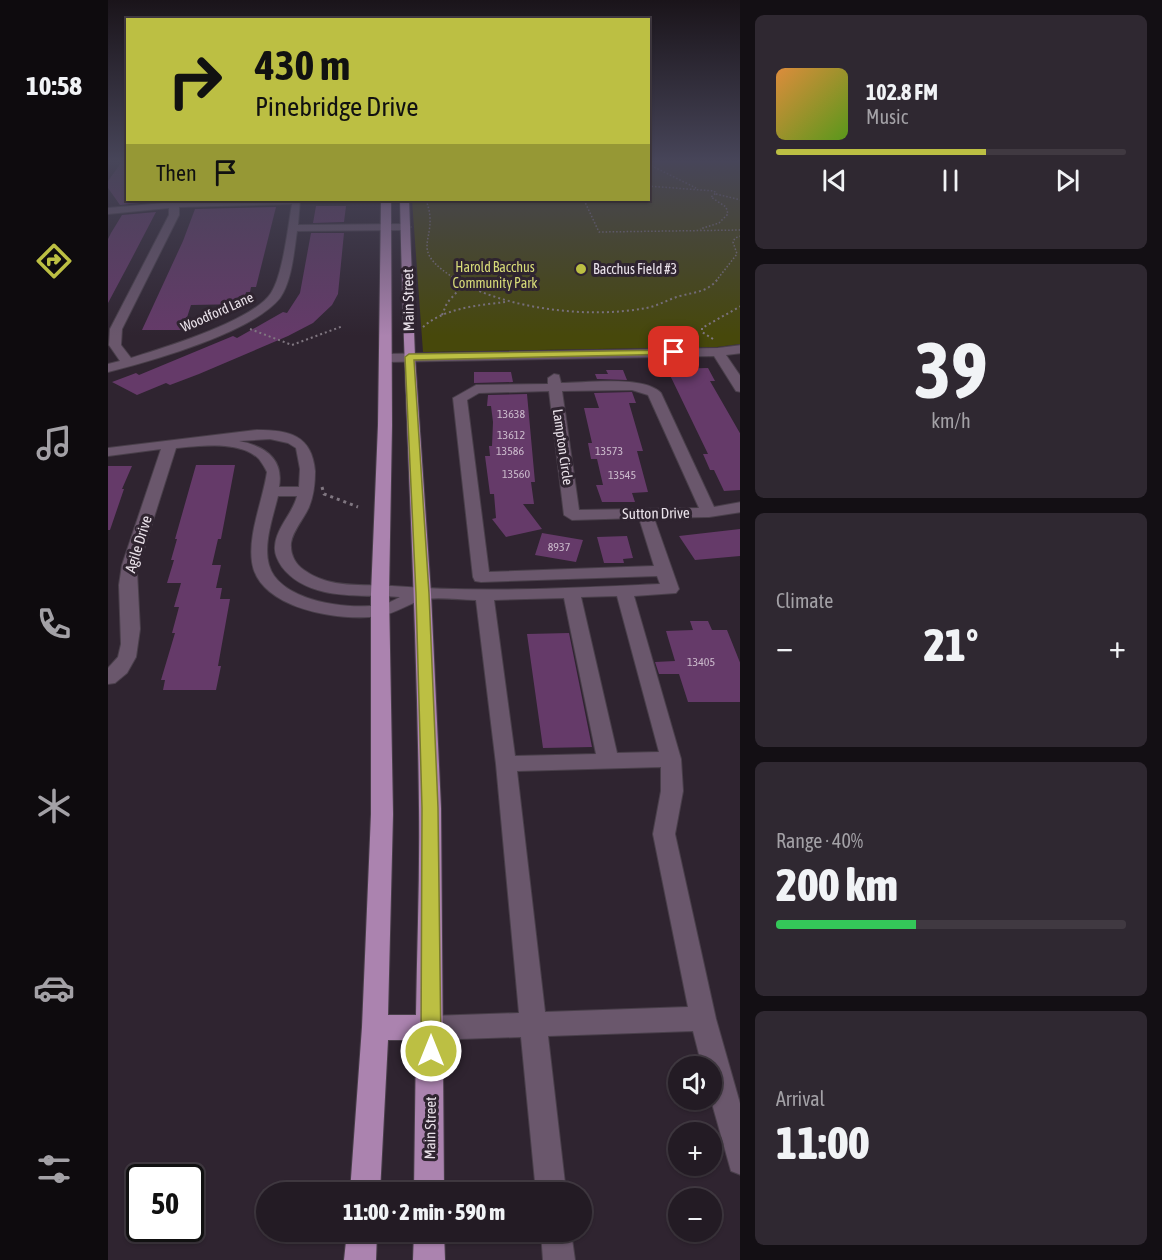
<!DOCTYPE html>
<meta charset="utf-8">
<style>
:root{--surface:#231b24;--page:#2f2831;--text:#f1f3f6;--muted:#a3a1a6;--line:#403941;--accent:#bcbf43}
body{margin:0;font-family:"Asap Condensed",sans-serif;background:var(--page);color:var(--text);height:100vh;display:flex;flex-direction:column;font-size:22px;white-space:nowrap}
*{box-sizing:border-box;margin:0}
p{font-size:20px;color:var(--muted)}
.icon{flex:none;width:33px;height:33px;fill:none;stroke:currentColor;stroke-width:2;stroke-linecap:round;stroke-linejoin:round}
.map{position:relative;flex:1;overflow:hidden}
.sheet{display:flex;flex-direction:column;gap:15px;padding:15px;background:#130f14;width:422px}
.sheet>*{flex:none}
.banner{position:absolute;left:18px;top:18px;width:524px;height:183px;border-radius:0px;box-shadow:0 2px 4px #0004,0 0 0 2px var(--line);background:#bcbf43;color:#111;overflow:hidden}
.fabs{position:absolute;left:560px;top:1056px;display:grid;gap:12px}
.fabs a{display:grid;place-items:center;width:54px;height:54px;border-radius:50%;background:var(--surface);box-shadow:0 2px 4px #0004,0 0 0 2px var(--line);font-size:30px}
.speed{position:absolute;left:18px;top:1164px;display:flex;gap:12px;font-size:30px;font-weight:700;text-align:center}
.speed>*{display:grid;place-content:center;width:78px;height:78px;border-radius:50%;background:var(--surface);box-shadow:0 2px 4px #0004,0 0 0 2px var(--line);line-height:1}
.speed .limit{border:3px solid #111;border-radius:9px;background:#fff;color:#111}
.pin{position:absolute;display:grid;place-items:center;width:51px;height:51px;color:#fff;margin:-26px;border-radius:12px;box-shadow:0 3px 9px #0006}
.me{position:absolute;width:66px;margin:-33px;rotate:0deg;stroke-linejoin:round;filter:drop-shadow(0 0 4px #0008)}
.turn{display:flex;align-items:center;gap:21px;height:126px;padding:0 30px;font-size:27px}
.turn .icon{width:78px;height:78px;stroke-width:2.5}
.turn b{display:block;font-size:42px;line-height:51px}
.then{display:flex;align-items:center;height:57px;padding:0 30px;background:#0003;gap:12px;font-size:22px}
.big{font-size:45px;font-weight:800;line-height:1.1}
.sheet .tile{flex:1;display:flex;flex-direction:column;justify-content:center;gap:9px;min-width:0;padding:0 21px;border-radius:9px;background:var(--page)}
.sheet .dial{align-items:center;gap:0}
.dial b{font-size:78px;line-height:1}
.song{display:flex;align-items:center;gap:18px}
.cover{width:72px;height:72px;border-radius:9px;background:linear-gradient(135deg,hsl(30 70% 55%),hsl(90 70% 35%))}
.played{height:6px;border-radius:3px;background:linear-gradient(90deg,var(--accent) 60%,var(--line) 60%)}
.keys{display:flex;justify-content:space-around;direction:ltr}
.heat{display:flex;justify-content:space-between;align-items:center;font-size:33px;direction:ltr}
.charge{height:9px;border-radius:4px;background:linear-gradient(90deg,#34c759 40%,var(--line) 0)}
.trip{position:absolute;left:148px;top:1182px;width:336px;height:60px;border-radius:30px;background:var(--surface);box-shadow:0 2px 4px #0004,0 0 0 2px var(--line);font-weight:800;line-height:60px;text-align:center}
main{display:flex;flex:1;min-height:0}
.tabs{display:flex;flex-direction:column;width:108px;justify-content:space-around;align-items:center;background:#0e0b0e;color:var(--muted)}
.tabs .icon{width:42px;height:42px}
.tabs .active{color:var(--accent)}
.tabs b{font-size:27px;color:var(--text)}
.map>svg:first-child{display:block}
.green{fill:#47480b}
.building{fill:#653a69}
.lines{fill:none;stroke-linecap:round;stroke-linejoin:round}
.minor-casing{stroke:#493f4a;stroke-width:2}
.major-casing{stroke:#493f4a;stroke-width:2}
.path-far2{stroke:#807781;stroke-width:1.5;stroke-dasharray:1.5 2;stroke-linecap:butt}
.path-far1{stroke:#807781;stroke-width:2;stroke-dasharray:2 3;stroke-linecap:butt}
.path{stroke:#807781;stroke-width:3;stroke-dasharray:3 4;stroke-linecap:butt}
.minor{fill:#6a576c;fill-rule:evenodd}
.major{fill:#ab83af;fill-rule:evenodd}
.route{fill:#bcbf43;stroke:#7a7c2c;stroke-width:1.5}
.poi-dot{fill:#bcbf43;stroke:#2f2430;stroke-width:2}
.labels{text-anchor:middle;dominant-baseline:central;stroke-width:6;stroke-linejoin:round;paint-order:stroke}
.number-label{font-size:12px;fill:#c9b8ca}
.far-park-label{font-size:14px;fill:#d6da78;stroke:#2f2430}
.far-poi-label{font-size:14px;fill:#eae2ea;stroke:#2f2430;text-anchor:start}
.far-street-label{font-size:14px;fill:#eae2ea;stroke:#2f2430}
.street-label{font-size:15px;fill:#eae2ea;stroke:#2f2430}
</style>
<main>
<nav class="tabs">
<b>10:58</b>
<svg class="icon active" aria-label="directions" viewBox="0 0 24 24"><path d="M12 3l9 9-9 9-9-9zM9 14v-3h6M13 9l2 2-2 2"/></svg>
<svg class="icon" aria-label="music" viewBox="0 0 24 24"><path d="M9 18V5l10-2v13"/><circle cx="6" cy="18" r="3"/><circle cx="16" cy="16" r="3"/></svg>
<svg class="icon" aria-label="phone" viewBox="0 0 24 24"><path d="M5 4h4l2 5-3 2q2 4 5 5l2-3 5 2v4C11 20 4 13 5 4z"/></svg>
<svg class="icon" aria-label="climate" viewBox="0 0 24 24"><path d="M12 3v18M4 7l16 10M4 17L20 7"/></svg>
<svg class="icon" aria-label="car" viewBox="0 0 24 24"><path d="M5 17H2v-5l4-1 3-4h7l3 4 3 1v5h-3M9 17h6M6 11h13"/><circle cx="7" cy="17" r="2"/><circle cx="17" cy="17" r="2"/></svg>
<svg class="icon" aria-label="filters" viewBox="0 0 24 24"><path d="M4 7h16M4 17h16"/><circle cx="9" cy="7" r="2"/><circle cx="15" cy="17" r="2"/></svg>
</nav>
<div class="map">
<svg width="633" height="1260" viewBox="0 0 633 1260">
<rect width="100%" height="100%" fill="#2f2430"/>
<path class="green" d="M540,160H632V344L609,347L315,352L304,200H540Z"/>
<path class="building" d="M15,160H20V200L53,201L12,205L0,188V181Z
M208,206H238L236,222L205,223Z
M168,207L148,287H143L142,292H138L136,304L83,305L75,330H34L75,241L87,209Z
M48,212L24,258L0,303V239L3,233L14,215Z
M203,233H236L230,294L224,305L205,323L180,336L91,374L62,385L58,383L29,395L4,382L28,373L31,375L125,336L129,338L175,312L179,313L192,293Z
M600,368L607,381H602L633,435V490L616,491L606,470H602L595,454H600L559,369Z
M498,370H515L519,380L489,379L487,374H500Z
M366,372H403L405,382L366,383Z
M524,392L528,403H521L535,451H529L540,492L524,493L527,502H494L488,485H495L489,459H483L480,443H484L476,408H491L486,393Z
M419,394L427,482H423L426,504H415L434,529L398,537L384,519L388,518L386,494H382L377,456H382L381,446H384L385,422L383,406H379L380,395Z
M88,465H127L113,539H110L104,565H113L108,588H114L112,599H122L110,666H113L108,690H55L57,680H53L67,633H64L71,607H66L73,583H59L66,560H63L69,539H67Z
M0,466H24L14,489H16L2,530H0Z
M633,529V556L587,560L571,536Z
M434,533L475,540L468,562L427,555Z
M519,536L525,558L515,559L516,563H496L489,537Z
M582,621H600L604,630H619L633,665V702H580L571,674H551L547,662L567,661L558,631L585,630Z
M461,633L484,747L435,748L419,634Z"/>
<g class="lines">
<g class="minor-casing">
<path id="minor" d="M88,200H192L190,225L298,224L303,227L298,230L189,231C186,251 184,281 172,298C144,333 43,361 0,372V364L12,361L1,345L2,329L61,215V208L0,214V208ZM184,204C180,226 175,275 163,293C145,321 55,348 23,358L13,345L14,329L71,215V207Z
M633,345V353L618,355L633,377V392L628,391L606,356L278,362L272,358L278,354L610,348Z
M446,374L451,375L453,383C476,383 537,375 553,393L606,507L633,502V512L601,517L546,518L571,589L568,593L526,596L573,759L575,791L567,834L608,1019L633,1107V1175L623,1171L603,1100V1066H594L585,1031L440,1036L458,1192H428L413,1037L323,1040L314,1037L310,1028L314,1019L323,1016L411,1013L388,764L368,600C352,600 334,597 318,599C302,602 288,614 271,616C233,622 150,609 144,562C140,533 155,500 159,472C157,468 154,463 151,459C132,440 92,446 68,448L29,571L32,629L28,657L19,673L7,683L0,684V668L10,657L13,644L11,585L14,565L53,449L0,456V448L149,430C181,430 204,435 207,471C207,483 206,495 201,507C196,519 185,530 183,543C182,554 187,564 196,570C222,589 255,584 284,586C373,593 463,588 552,584L549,576L373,582L367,581L365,577L345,398L368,385L440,384V378ZM524,390L540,395L591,508L471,510L454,391ZM441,391L456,515L464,520L531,518L546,566L381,572L359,400L371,393ZM162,439L180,443L188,448L192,469L191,487H171C176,459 157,446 131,441ZM170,496H189C185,513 168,528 167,546C166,554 170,561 174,567C201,602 254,594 292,597C285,601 278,604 271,605C239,610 171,601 161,565C155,544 165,517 170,496ZM509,596L551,752L509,753L473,597ZM456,598L488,754L407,756L386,600ZM553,767V791L545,834L580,1007L437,1012L409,771Z
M433,1232H463L467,1260H435Z"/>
</g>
<g class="major-casing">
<path id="major" d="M273,200H283L284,425L281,594L285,814L280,1015H308C309,946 312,876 311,807C309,605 296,402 292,200H301L307,357L323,594L333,808L336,1192H306L308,1040H280L272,1192H242L254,1027L263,814V594L270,425Z
M239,1232H269L268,1260H236Z
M306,1232H336L337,1260H305Z"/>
</g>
<path class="path-far2" d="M540,164L588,188
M540,186L606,191L608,193L603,197L618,207L620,214L611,223L592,229
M608,194L633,200
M318,200C334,242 294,247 351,281
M476,200L491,232L633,230
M608,281L629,254L625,242L627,238L633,236"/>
<path class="path-far1" d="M349,280C398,309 481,319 538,308C550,306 561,299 572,296C587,292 599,292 609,280
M334,315L339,303L355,285
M315,327C336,308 371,305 398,302
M142,329L184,345L235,326
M605,339L594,332V328L633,306"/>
<path class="path" d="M214,487L216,494L250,507"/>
<use href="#minor" class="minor"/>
<use href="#major" class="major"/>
</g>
<linearGradient id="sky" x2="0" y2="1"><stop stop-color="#1a141a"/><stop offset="0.48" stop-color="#474559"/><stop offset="1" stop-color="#474559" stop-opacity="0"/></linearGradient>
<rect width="633" height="336" fill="url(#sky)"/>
<path class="route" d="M566,350L569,351V354L306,360L321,594L330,808L333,1051L330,1058L323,1061L316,1058L313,1051L314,808L308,594L297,357L301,354Z"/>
<circle class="poi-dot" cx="473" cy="269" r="6"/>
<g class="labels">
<g class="number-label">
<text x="403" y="414">13638</text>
<text x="403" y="435">13612</text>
<text x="402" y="451">13586</text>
<text x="501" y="451">13573</text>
<text x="408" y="474">13560</text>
<text x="514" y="475">13545</text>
<text x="451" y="547">8937</text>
<text x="593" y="662">13405</text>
</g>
<g class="far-park-label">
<text x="387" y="267">Harold Bacchus<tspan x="387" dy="16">Community Park</tspan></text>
</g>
<g class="far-poi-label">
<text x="485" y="269">Bacchus Field #3</text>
</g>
<g class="far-street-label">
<text transform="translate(109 312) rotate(-24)">Woodford Lane</text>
<text transform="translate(455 447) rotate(82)">Lampton Circle</text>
</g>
<g class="street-label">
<text transform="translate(300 300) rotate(-91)">Main Street</text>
<text transform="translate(548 513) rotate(-1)">Sutton Drive</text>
<text transform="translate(30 544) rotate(-73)">Agile Drive</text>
<text transform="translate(322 1128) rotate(-89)">Main Street</text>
</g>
</g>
</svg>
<div class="fabs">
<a><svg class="icon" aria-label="sound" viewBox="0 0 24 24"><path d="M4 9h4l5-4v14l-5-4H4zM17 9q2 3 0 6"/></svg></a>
<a>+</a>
<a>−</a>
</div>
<div class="speed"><div class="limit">50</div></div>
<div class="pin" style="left:566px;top:352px;background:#d93025"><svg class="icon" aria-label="arrive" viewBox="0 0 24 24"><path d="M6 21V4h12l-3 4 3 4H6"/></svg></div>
<svg class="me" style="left:323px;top:1051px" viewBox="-20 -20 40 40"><circle r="17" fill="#bcbf43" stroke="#fff" stroke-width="3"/><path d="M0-11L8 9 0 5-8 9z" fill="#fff"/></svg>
<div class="trip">11:00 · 2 min · 590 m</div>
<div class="banner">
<div class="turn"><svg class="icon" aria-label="right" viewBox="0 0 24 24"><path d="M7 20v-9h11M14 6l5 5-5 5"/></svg><div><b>430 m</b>Pinebridge Drive</div></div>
<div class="then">Then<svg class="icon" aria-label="arrive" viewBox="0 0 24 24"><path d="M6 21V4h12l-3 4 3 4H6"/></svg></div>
</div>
</div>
<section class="sheet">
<div class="tile">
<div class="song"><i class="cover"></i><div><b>102.8 FM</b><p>Music</p></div></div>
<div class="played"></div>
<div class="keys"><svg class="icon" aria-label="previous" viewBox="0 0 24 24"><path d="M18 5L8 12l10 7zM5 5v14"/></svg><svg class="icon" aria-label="pause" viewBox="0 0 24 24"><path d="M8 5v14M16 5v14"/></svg><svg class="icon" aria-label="next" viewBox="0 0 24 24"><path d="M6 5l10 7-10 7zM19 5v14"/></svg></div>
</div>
<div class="tile dial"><b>39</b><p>km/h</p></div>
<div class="tile"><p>Climate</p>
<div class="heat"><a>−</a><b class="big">21°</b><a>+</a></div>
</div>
<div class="tile"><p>Range · 40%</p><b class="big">200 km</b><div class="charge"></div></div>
<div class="tile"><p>Arrival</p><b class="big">11:00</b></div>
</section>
</main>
